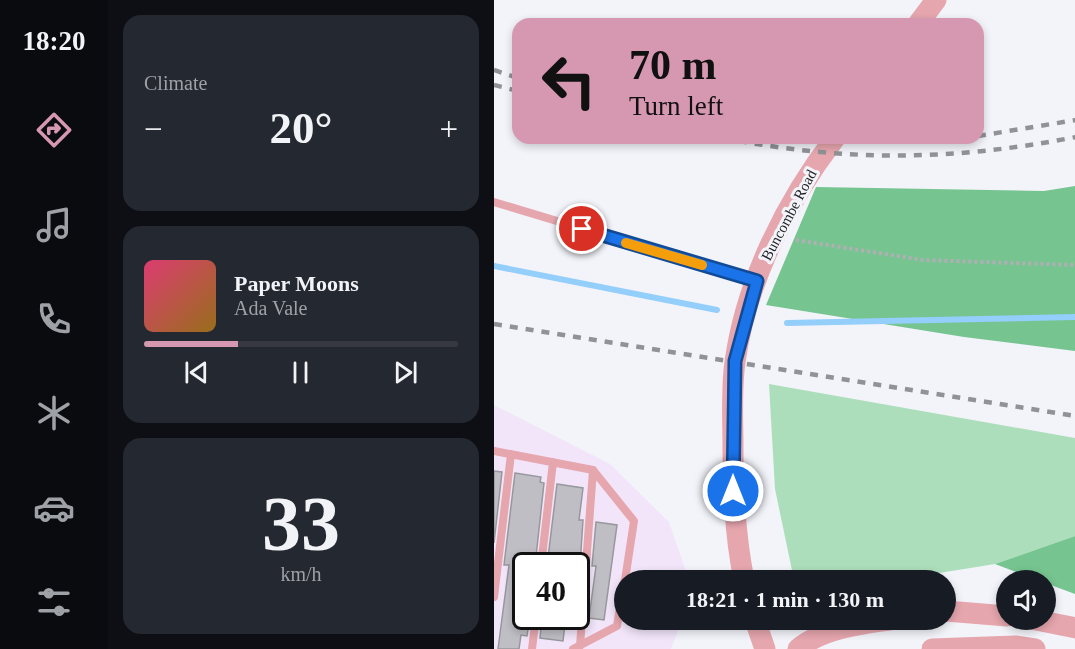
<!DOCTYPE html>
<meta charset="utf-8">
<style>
:root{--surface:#171b24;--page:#242831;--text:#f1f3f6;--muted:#9ea1a6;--line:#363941;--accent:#d697b0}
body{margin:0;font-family:"Times New Roman",serif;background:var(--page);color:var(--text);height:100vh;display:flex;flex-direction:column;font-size:22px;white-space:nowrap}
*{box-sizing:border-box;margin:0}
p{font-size:20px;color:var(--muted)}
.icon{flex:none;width:33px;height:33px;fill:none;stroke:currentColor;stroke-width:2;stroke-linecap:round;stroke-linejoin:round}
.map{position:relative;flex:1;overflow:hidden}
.sheet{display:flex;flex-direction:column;gap:15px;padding:15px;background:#0d0f14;width:386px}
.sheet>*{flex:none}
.guide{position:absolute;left:18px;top:18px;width:472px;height:126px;border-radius:18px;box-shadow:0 3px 9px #0003;background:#d697b0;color:#111;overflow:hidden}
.tools{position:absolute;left:502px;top:570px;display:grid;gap:12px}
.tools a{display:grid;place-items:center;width:60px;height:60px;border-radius:50%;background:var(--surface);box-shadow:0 3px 9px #0003;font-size:30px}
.speed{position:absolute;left:18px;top:552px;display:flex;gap:12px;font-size:30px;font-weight:700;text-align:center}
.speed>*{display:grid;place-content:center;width:78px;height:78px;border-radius:50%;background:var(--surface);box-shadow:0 3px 9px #0003;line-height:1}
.speed .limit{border:3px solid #111;border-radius:9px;background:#fff;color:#111}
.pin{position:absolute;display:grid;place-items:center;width:51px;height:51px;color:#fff;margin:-26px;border:3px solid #fff;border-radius:50%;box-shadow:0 2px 6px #0007}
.me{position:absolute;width:66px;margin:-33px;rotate:0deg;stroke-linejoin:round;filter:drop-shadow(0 0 4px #0008)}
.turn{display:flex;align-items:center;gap:21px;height:126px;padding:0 18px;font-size:27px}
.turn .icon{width:78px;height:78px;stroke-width:2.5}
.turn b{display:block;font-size:42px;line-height:51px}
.big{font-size:45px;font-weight:700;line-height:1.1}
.sheet .card{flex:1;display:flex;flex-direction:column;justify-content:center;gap:9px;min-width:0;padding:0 21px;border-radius:18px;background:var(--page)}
.sheet .dial{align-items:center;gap:0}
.dial b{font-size:78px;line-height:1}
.song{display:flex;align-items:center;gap:18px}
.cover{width:72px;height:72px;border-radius:9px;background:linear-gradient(135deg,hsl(340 70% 55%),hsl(40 70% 35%))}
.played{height:6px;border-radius:3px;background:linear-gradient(90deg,var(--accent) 30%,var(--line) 30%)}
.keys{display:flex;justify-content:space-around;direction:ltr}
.heat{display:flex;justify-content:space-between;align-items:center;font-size:33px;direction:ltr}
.trip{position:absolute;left:120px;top:570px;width:342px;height:60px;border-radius:30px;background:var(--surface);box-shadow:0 3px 9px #0003;font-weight:700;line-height:60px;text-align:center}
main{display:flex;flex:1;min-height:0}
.tab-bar{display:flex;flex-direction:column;width:108px;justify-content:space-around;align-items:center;background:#090b0e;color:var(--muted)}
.tab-bar .icon{width:42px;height:42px}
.tab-bar .current{color:var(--accent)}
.tab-bar b{font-size:27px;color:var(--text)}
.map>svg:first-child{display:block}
.commercial{fill:#f2e5fa;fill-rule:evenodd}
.green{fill:#addebb}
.forest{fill:#76c490}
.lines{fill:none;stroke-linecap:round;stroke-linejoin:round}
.stream{stroke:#94cefb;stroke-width:6}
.building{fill:#bebec4;stroke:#97989d;stroke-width:1.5}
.path{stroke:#afafb4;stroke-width:4;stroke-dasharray:3 3;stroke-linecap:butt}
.service{stroke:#e6a6ae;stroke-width:8}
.tertiary{stroke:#e6a6ae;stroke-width:21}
.rail{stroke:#919296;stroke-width:4.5;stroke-dasharray:8 8;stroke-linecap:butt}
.route-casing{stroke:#114b97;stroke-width:15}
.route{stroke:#1a73e8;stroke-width:10}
.slow{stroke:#f59e0b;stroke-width:10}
.labels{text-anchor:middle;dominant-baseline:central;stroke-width:6;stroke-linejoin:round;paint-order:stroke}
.street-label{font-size:15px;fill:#232325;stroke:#f3f4fa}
</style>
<main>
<nav class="tab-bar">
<b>18:20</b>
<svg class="icon current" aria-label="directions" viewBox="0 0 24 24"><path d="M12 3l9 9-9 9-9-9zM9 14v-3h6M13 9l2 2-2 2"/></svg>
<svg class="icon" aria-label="music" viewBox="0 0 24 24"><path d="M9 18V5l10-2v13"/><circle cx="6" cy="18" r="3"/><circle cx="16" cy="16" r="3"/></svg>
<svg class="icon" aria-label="phone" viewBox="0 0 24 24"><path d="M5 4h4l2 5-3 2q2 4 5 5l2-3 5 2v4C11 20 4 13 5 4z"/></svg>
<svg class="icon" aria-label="climate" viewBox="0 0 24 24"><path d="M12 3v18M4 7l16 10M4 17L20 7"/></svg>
<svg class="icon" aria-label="car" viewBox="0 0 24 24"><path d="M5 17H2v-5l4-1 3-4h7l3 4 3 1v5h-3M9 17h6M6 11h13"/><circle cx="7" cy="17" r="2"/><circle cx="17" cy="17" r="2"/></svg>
<svg class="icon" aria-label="filters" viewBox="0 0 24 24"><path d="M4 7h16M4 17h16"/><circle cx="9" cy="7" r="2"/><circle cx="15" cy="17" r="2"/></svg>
</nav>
<section class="sheet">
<div class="card"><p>Climate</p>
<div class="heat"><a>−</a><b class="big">20°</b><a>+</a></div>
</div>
<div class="card">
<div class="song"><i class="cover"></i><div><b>Paper Moons</b><p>Ada Vale</p></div></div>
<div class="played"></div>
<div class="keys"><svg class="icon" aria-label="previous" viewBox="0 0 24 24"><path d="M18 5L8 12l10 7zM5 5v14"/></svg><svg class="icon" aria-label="pause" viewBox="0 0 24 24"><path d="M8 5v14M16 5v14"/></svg><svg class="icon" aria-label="next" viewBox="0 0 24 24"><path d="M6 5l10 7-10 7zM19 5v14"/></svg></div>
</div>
<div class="card dial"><b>33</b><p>km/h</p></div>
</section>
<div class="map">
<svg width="582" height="649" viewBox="0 0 582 649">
<rect width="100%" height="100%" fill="#f3f4fa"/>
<path class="commercial" d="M0,405L116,464L175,522L195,580H130V620H188L177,649H0ZM32,566H82V616H32Z"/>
<path class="green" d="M275,384L581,438V536L501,564L402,580H300L281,489Z"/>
<path class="forest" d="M581,186V351L470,337L272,305L322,187L550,191Z
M581,536V594L501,564Z"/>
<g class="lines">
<path class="stream" d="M0,266L223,310
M293,323L582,317"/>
</g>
<path class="building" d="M0,471L8,472L0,543Z
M21,473L47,477L46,482L50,483L41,566H32V616H36L33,636L27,635L25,649H4L15,565H10Z
M63,484L89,488L85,520H89L86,566H53Z
M102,522L123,525L110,620L95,618L102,566H98Z
M48,616H72L69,641L46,638Z"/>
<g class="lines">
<path class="path" d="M302,240L429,260L582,265"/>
<path class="service" d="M0,202L262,281
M0,451L99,470L140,521L131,580
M47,566L59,462
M0,597L17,454
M86,646L99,470
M38,649L42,616
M79,649L123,626L130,582"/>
<path class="tertiary" d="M424,24L442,0
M250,580C241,536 239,494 239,449C239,420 237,390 241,362C252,282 292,202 341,138
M452,611L513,616
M261,620L271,649
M542,620L582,628
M304,649C327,629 366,624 396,620
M438,649L521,646L541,649"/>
<path class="rail" d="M0,70L24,78
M0,85L24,91
M484,136L582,120
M229,138C353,162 458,161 582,137
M366,138L410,141L473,138
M0,324L582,416"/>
</g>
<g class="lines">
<g class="route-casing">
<path id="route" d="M88,229L263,281L241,361L239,491"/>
</g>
<use href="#route" class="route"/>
<path class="slow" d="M132,243L208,265"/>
</g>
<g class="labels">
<g class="street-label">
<text transform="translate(295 215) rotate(-62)">Buncombe Road</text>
</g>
</g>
</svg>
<div class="tools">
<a><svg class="icon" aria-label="sound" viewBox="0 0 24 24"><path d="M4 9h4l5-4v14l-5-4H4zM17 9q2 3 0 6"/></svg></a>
</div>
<div class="speed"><div class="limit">40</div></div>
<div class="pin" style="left:88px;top:229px;background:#d93025"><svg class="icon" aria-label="arrive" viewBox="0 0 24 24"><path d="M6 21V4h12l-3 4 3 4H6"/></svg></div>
<svg class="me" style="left:239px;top:491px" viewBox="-20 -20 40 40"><circle r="17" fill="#1a73e8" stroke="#fff" stroke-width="3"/><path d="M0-11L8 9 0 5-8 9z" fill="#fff"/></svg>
<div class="trip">18:21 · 1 min · 130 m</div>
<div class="guide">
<div class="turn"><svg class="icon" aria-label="left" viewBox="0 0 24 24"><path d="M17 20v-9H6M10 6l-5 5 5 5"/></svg><div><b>70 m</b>Turn left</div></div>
</div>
</div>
</main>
